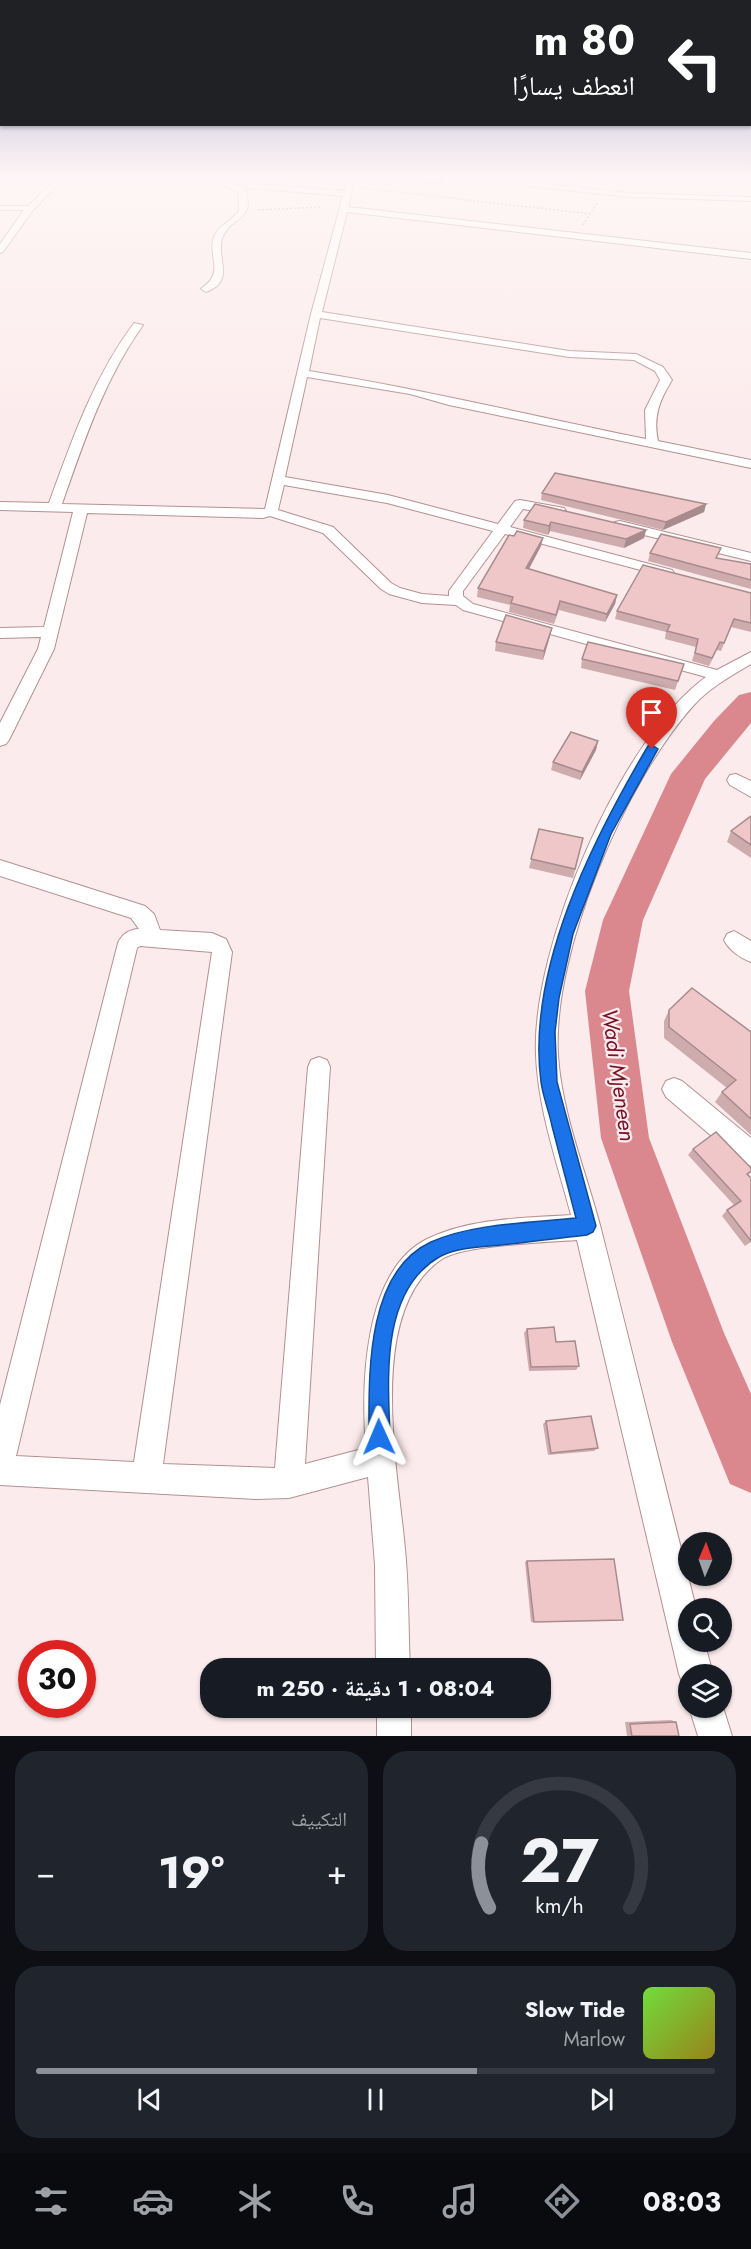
<!DOCTYPE html>
<html lang="ar">
<meta charset="utf-8">
<style>
:root{--surface:#171b24;--page:#20242c;--text:#f1f3f6;--muted:#9ea1a6;--line:#363941;--accent:#8c9099}
body{margin:0;font-family:Jost,"Noto Naskh Arabic",sans-serif;background:var(--page);color:var(--text);direction:rtl;height:100vh;display:flex;flex-direction:column;font-size:22px;white-space:nowrap}
*{box-sizing:border-box;margin:0}
p{font-size:20px;color:var(--muted)}
.icon{flex:none;width:33px;height:33px;fill:none;stroke:currentColor;stroke-width:2;stroke-linecap:round;stroke-linejoin:round}
.map{position:relative;height:1736px;overflow:hidden;direction:ltr}
.details{display:flex;flex-direction:column;gap:15px;padding:15px;background:#0d0f14;flex:1}
.details>*{flex:none}
.hud{position:absolute;left:0px;top:0px;width:752px;height:126px;box-shadow:0 2px 4px #0004;direction:rtl;background:#202124;color:#fff;overflow:hidden}
.needle{width:39px;rotate:2deg}
.buttons{position:absolute;left:678px;top:1532px;display:grid;gap:12px}
.buttons a{display:grid;place-items:center;width:54px;height:54px;border-radius:50%;background:var(--surface);box-shadow:0 2px 4px #0004;font-size:30px}
.speed{position:absolute;left:18px;top:1640px;display:flex;gap:12px;font-size:30px;font-weight:700;text-align:center}
.speed>*{display:grid;place-content:center;width:78px;height:78px;border-radius:50%;background:var(--surface);box-shadow:0 2px 4px #0004;line-height:1}
.speed .limit{border:9px solid #d22;background:#fff;color:#111}
.pin{position:absolute;display:grid;place-items:center;width:51px;height:51px;color:#fff;margin:-62px -26px;border-radius:50% 50% 50% 0;rotate:-45deg;box-shadow:0 0 6px #0007}
.pin .icon{rotate:45deg}
.me{position:absolute;width:66px;margin:-33px;rotate:359deg;stroke-linejoin:round;filter:drop-shadow(0 0 4px #0008)}
.turn{display:flex;align-items:center;gap:21px;height:126px;padding:0 18px;font-size:27px}
.turn .icon{width:78px;height:78px;stroke-width:2.5}
.turn b{display:block;font-size:42px;line-height:51px}
.big{font-size:45px;font-weight:700;line-height:1.1}
.details .card{flex:1;display:flex;flex-direction:column;justify-content:center;gap:9px;min-width:0;padding:0 21px;border-radius:24px;background:var(--page)}
.details .dial{align-items:center;gap:0}
.dial svg{height:156px;overflow:visible;fill:none;stroke:var(--line);stroke-width:7;stroke-linecap:round;text-anchor:middle}
.dial text{fill:var(--text);stroke:none}
.song{display:flex;align-items:center;gap:18px}
.cover{width:72px;height:72px;border-radius:9px;background:linear-gradient(135deg,hsl(100 70% 55%),hsl(50 70% 35%))}
.played{height:6px;border-radius:3px;background:linear-gradient(90deg,var(--accent) 65%,var(--line) 65%)}
.keys{display:flex;justify-content:space-around;direction:ltr}
.heat{display:flex;justify-content:space-between;align-items:center;font-size:33px;direction:ltr}
.details .tiles{flex:1;display:grid;gap:15px;grid-template-columns:1fr 1fr}
.card:last-child{grid-column:span 2}
.trip{position:absolute;left:200px;top:1658px;width:351px;height:60px;border-radius:24px;background:var(--surface);box-shadow:0 2px 4px #0004;font-weight:700;line-height:60px;text-align:center;direction:rtl}
.dock{display:flex;height:96px;justify-content:space-around;align-items:center;background:#090b0e;color:var(--muted)}
.dock .icon{width:42px;height:42px}
.dock .active{color:var(--accent)}
.dock b{font-size:27px;color:var(--text)}
.map>svg:first-child{display:block}
.lines{fill:none;stroke-linecap:round;stroke-linejoin:round}
.river{fill:#da888d;fill-rule:evenodd}
.street-casing{stroke:#b59091;stroke-width:2}
.path{stroke:#a39394;stroke-width:1.5;stroke-dasharray:2 2;stroke-linecap:butt}
.street{fill:#fff;fill-rule:evenodd}
.wall{fill:#ceabad}
.shaded-wall{fill:#a88b8d}
.building{fill:#f0c7c9;stroke:#a88b8d;stroke-width:1.5}
.route{fill:#1a73e8;stroke:#114b97;stroke-width:1.5}
.labels{text-anchor:middle;dominant-baseline:central;stroke-width:4.5;stroke-linejoin:round;paint-order:stroke}
.water-label{font-size:22px;font-style:italic;fill:#751327;stroke:#fcebec}
</style>
<div class="map">
<svg width="751" height="1736" viewBox="0 0 751 1736">
<rect width="100%" height="100%" fill="#fcebec"/>
<g class="lines">
<path class="river" d="M751,692V723L705,779L643,920L629,991L649,1138L724,1333L751,1394V1493L730,1484L672,1342L601,1138L585,991L603,920L671,774L714,721L739,695Z"/>
<g class="street-casing">
<path id="street" d="M56,179H64L33,210L3,252L0,253V244L24,210H0V206H28Z
M222,179H230L231,182L245,189C257,222 229,216 222,239C216,259 236,281 206,292L201,289C204,286 209,283 211,279C220,267 208,251 214,237C219,224 233,221 239,210L238,192L224,185Z
M247,179H255L254,184L344,191L347,179H355L348,207L751,253V259L347,212L322,312L569,351L636,354L663,367L672,380C659,401 653,417 658,441L751,460V468L449,405L410,394L307,377L285,477L388,495L498,524L515,501L520,500L564,508L566,511L564,514L559,515L523,509L510,527L672,570L674,573L667,577L505,534L463,591V596L473,604L717,670L751,652V664C731,676 709,688 693,706C625,782 552,952 558,1055C562,1115 586,1171 601,1229C633,1355 664,1482 696,1608H688V1641H704L713,1674H688V1688L684,1686L679,1674L577,1240C549,1242 463,1245 442,1259C365,1310 398,1470 405,1549C409,1589 408,1628 410,1668H376L375,1565L368,1477L289,1498L256,1499L0,1485V1405L118,943C122,934 130,929 139,929L131,918L0,876V860L145,906L154,914L160,930L212,933L226,939L232,952L163,1464L275,1468L308,1067L311,1060L319,1057L327,1060L330,1067L305,1464L366,1448C361,1386 363,1271 427,1239C470,1218 524,1218 571,1215C557,1162 538,1109 536,1055C531,949 619,740 706,677L463,610L456,605L422,603L389,594L381,589L323,533L270,516L263,518L87,513L54,649L9,740L6,744L0,746V723L38,649L41,637L0,638V628L44,627L73,512L0,510V502L49,503C72,440 93,378 134,323L143,325C104,380 84,441 62,504L265,509L311,314L343,196L250,188L246,186ZM320,318L569,357L634,360L655,371L660,380L645,410L646,439C533,416 422,389 309,371ZM284,485L387,503L493,531L449,591V596L422,594L400,588L391,583L333,527L278,510ZM140,946L212,952L134,1462L16,1456L137,948Z
M478,179H502L630,193L751,197V201L630,197L482,181Z
M620,521L751,553V561L615,528L613,525L615,522Z
M736,774L751,781V797L730,785L727,780L730,775Z
M734,931L751,941V962C740,958 729,950 724,940L727,934Z
M674,1078L682,1081L751,1138V1166L742,1162L666,1097L662,1089L666,1081Z
M722,1704L732,1736H698L689,1707H722Z
M377,1707H411V1736H377Z"/>
</g>
<path class="path" d="M362,188L591,214
M258,210L322,207
M583,225L597,203"/>
<use href="#street" class="street"/>
</g>
<path class="wall" d="M305,179H345L344,181Z
M376,179H446L441,185Z
M542,493L706,504L704,512L663,530L541,500Z
M524,520L646,530L644,538L624,548L550,531L548,535L523,528Z
M514,536L543,538L541,546L529,569L617,595L615,604L605,622L559,610L554,624L509,612L510,605L477,597L478,588Z
M650,553L717,558L751,564V589L648,561Z
M751,593V632L731,627L721,651L717,650L709,666L692,661L696,647L665,639L666,632L615,619L617,611Z
M550,636L543,660L495,651L496,642Z
M582,659L684,664L675,690L581,668Z
M598,741L596,750L580,780L551,770L553,762Z
M751,816V858L727,842L731,831Z
M539,829L583,838L573,878L529,868Z
M669,1010L751,1032V1135L715,1102L722,1092L727,1088L664,1038V1021Z
M693,1149L751,1168V1172L748,1175L751,1178V1242L745,1246L722,1216L727,1210L734,1205L688,1155Z
M527,1329L579,1366L576,1370L529,1371L524,1333Z
M546,1421L598,1448L594,1451L548,1455L543,1424Z
M527,1561L623,1620L531,1622L525,1562Z
M671,1720L676,1722L679,1736H627L625,1722Z"/>
<path class="shaded-wall" d="M441,179H446L441,185Z
M706,504L704,512L663,530L666,522Z
M551,522L550,531L548,535L549,526Z
M646,530L644,538L624,548L626,539Z
M543,538L541,546L525,576L526,568Z
M617,595L615,604L605,622L607,614Z
M552,628L550,636L543,660L544,651Z
M598,741L596,750L580,780L582,772Z"/>
<path class="building" d="M555,473L706,504L666,522L542,493Z
M535,504L646,530L626,539L551,522L549,526L524,520Z
M517,531L543,538L526,568L617,595L607,614L560,601L556,615L511,603L513,597L478,588L509,535L514,536Z
M661,534L721,548L716,558L751,564V580L650,553Z
M643,565L751,593V623L734,619L724,643L720,642L712,658L695,653L698,639L667,631L670,625L617,611Z
M506,615L552,628L544,651L496,642Z
M588,642L684,664L678,681L582,659Z
M571,732L598,741L582,772L553,762Z
M751,816V845L731,831Z
M539,829L583,838L575,869L531,859Z
M692,988L751,1032V1119L722,1092L736,1080L669,1027V1010Z
M716,1132L751,1168V1171L747,1174L751,1178V1241L727,1210L741,1201L693,1149Z
M554,1327L556,1342L575,1341L579,1366L531,1367L527,1329Z
M591,1416L598,1448L551,1453L546,1421Z
M614,1559L623,1620L534,1622L527,1561Z
M676,1722L679,1736H632L630,1724Z"/>
<linearGradient id="sky" x2="0" y2="1"><stop stop-color="#a2a2c4"/><stop offset="0.42" stop-color="#fef6f6"/><stop offset="1" stop-color="#fef6f6" stop-opacity="0"/></linearGradient>
<rect width="751" height="422" fill="url(#sky)"/>
<path class="route" d="M652,745L658,749L611,834L573,934L559,998L555,1032L557,1082L596,1226L593,1232L587,1235C558,1238 530,1242 501,1245C481,1247 457,1247 439,1257C380,1292 388,1379 390,1437L387,1445L379,1448L372,1445L369,1437C369,1377 365,1272 431,1242C473,1223 531,1223 576,1218C568,1187 560,1157 552,1126C549,1111 543,1097 541,1082C526,970 593,839 648,746Z"/>
<g class="labels">
<g class="water-label">
<text transform="translate(619 1075) rotate(82)">Wadi Mjeneen</text>
</g>
</g>
</svg>
<div class="buttons">
<a><svg class="needle" viewBox="-14 -14 28 28"><path d="M0-13l5 13h-10z" fill="#e53935"/><path d="M0 13l5-13h-10z" fill="#9ea1a6"/></svg></a>
<a><svg class="icon" aria-label="search" viewBox="0 0 24 24"><circle cx="10" cy="10" r="6"/><path d="M15 15l6 6"/></svg></a>
<a><svg class="icon" aria-label="layers" viewBox="0 0 24 24"><path d="M12 4l9 5-9 5-9-5zM3 14l9 5 9-5"/></svg></a>
</div>
<div class="speed"><div class="limit">30</div></div>
<div class="pin" style="left:652px;top:749px;background:#d93025"><svg class="icon" aria-label="arrive" viewBox="0 0 24 24"><path d="M6 21V4h12l-3 4 3 4H6"/></svg></div>
<svg class="me" style="left:379px;top:1437px" viewBox="-20 -20 40 40"><path d="M0-17L14 15 0 8-14 15z" fill="#1a73e8" stroke="#fff" stroke-width="4"/></svg>
<div class="trip">08:04 · 1 دقيقة · 250 m</div>
<div class="hud">
<div class="turn"><svg class="icon" aria-label="left" viewBox="0 0 24 24"><path d="M17 20v-9H6M10 6l-5 5 5 5"/></svg><div><b>80 m</b>انعطف يسارًا</div></div>
</div>
</div>
<section class="details">
<div class="tiles">
<div class="card dial"><svg viewBox="0 0 100 80">
<path d="M14 69A42 42 0 1 1 86 69"/>
<path d="M14 69A42 42 0 0 1 10 36" stroke="#8c9099"/>
<text x="50" y="56" font-size="32" font-weight="700">27</text>
<text x="50" y="72" font-size="11">km/h</text>
</svg></div>
<div class="card"><p>التكييف</p>
<div class="heat"><a>−</a><b class="big">19°</b><a>+</a></div>
</div>
<div class="card">
<div class="song"><i class="cover"></i><div><b>Slow Tide</b><p>Marlow</p></div></div>
<div class="played"></div>
<div class="keys"><svg class="icon" aria-label="previous" viewBox="0 0 24 24"><path d="M18 5L8 12l10 7zM5 5v14"/></svg><svg class="icon" aria-label="pause" viewBox="0 0 24 24"><path d="M8 5v14M16 5v14"/></svg><svg class="icon" aria-label="next" viewBox="0 0 24 24"><path d="M6 5l10 7-10 7zM19 5v14"/></svg></div>
</div>
</div>
</section>
<nav class="dock">
<b>08:03</b>
<svg class="icon active" aria-label="directions" viewBox="0 0 24 24"><path d="M12 3l9 9-9 9-9-9zM9 14v-3h6M13 9l2 2-2 2"/></svg>
<svg class="icon" aria-label="music" viewBox="0 0 24 24"><path d="M9 18V5l10-2v13"/><circle cx="6" cy="18" r="3"/><circle cx="16" cy="16" r="3"/></svg>
<svg class="icon" aria-label="phone" viewBox="0 0 24 24"><path d="M5 4h4l2 5-3 2q2 4 5 5l2-3 5 2v4C11 20 4 13 5 4z"/></svg>
<svg class="icon" aria-label="climate" viewBox="0 0 24 24"><path d="M12 3v18M4 7l16 10M4 17L20 7"/></svg>
<svg class="icon" aria-label="car" viewBox="0 0 24 24"><path d="M5 17H2v-5l4-1 3-4h7l3 4 3 1v5h-3M9 17h6M6 11h13"/><circle cx="7" cy="17" r="2"/><circle cx="17" cy="17" r="2"/></svg>
<svg class="icon" aria-label="filters" viewBox="0 0 24 24"><path d="M4 7h16M4 17h16"/><circle cx="9" cy="7" r="2"/><circle cx="15" cy="17" r="2"/></svg>
</nav>
